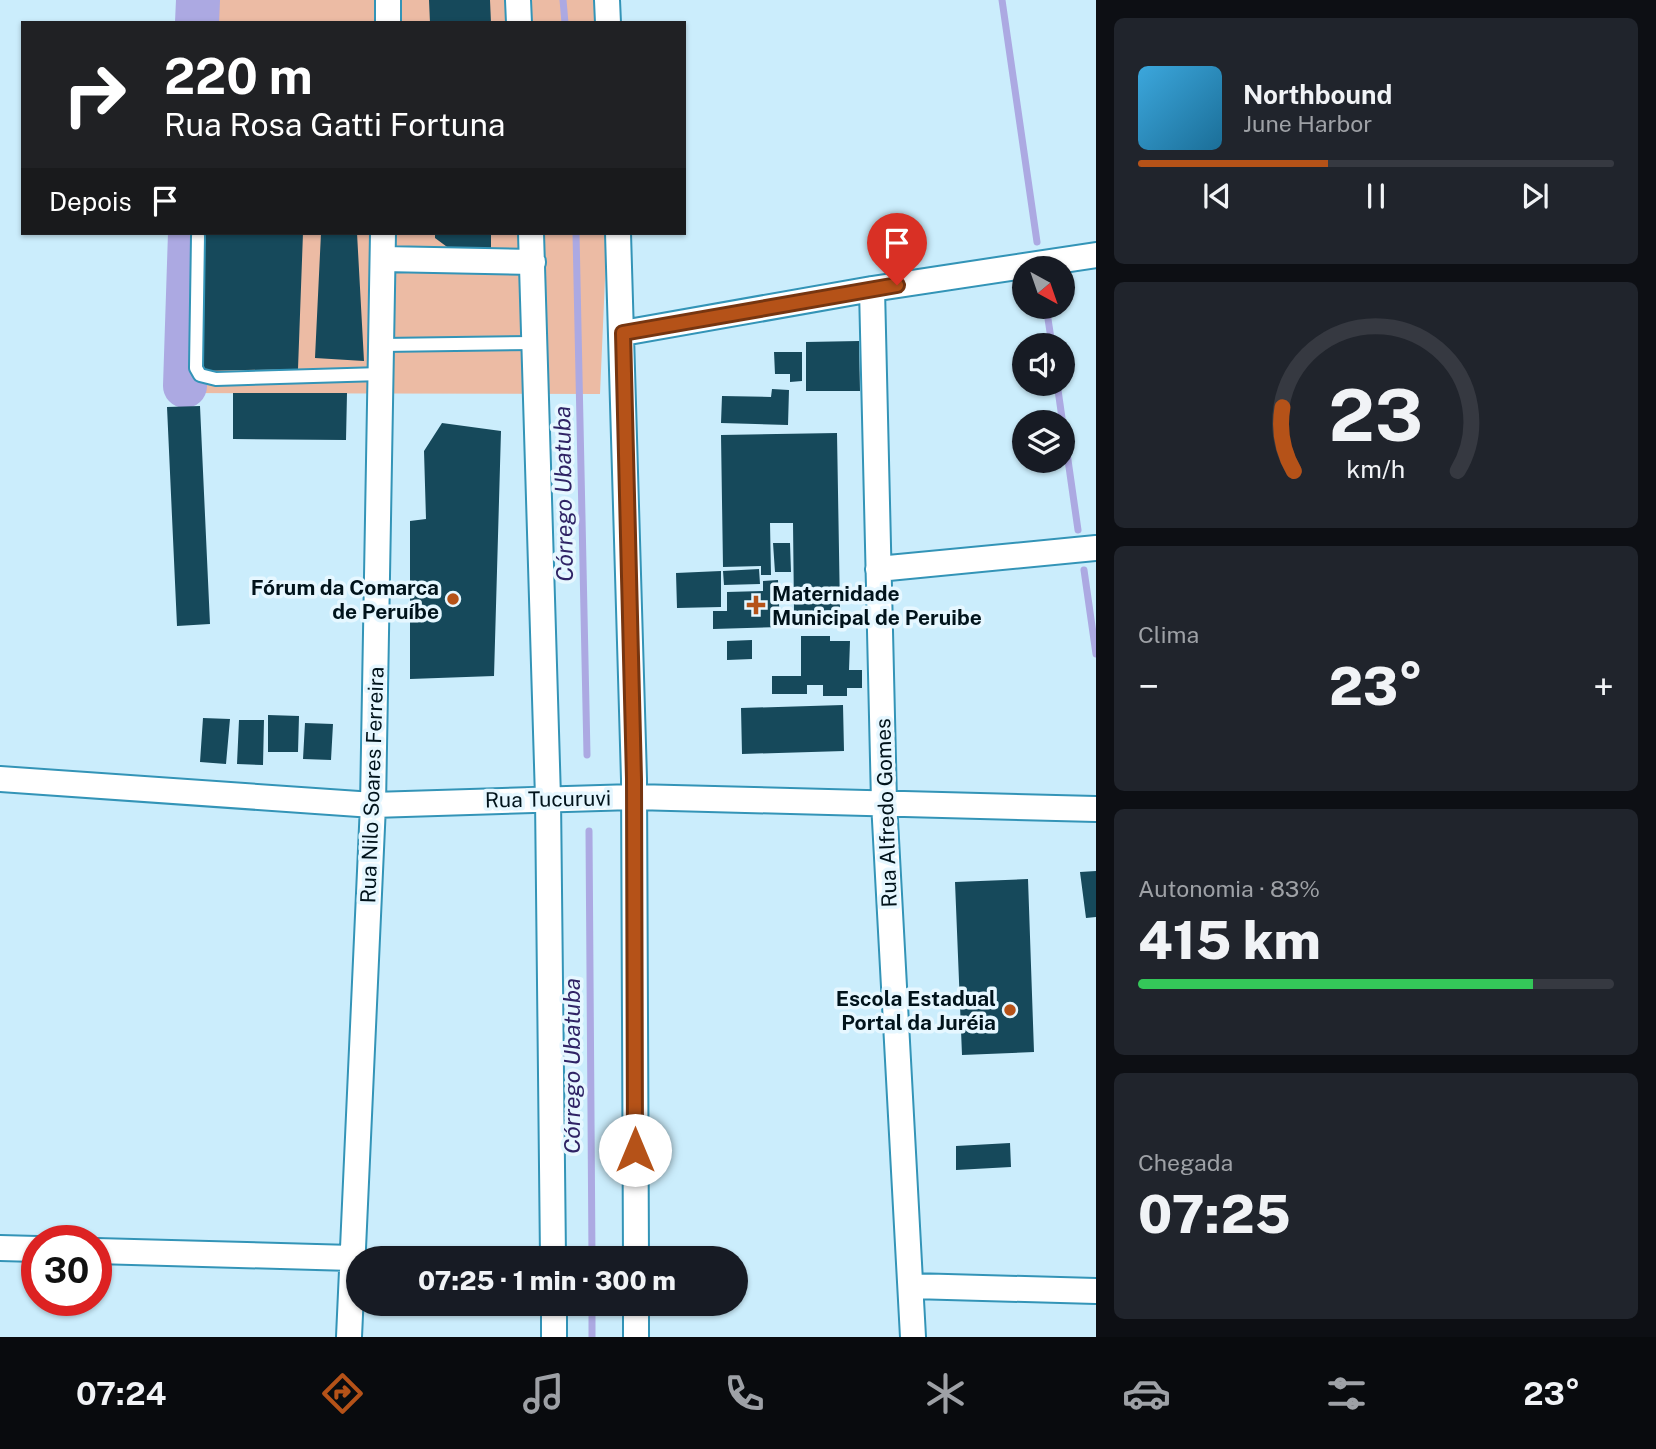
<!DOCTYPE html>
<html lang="pt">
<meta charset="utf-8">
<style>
:root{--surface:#171b24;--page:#20242c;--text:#f1f3f6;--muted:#9ea1a6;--line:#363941;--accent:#b55218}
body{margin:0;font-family:"Public Sans",sans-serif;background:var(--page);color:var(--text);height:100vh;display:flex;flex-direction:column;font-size:26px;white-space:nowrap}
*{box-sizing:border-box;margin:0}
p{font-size:23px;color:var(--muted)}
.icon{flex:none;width:38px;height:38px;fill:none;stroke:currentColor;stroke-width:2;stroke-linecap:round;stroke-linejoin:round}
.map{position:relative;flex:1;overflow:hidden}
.side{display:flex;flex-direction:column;gap:18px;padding:18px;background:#0d0f14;width:560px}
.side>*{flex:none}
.top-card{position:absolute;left:21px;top:21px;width:665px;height:214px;border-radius:0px;box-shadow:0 2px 5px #0004;background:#202124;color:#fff;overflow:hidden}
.needle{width:46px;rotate:140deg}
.buttons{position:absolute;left:1012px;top:256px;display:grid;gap:14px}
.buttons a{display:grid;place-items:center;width:63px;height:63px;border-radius:50%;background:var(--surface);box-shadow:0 2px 5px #0004;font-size:35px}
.speed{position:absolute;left:21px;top:1225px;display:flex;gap:14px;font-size:35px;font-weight:700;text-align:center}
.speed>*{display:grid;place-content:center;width:91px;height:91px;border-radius:50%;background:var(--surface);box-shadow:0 2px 5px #0004;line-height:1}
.speed .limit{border:10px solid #d22;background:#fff;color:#111}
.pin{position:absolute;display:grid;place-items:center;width:60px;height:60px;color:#fff;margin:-72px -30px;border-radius:50% 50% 50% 0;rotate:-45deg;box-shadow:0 0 7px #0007}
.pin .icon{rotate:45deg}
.me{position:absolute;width:77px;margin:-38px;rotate:0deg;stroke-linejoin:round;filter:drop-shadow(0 0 5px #0008)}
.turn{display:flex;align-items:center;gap:24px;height:147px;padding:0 28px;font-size:32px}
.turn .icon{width:91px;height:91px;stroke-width:2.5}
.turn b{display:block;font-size:49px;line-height:60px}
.then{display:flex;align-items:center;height:66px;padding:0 28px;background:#0003;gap:14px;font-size:26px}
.big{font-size:52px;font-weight:800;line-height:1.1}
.side .tile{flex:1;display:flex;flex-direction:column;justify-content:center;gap:10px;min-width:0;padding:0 24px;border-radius:10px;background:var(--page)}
.side .dial{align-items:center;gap:0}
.dial svg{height:182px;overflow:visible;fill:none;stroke:var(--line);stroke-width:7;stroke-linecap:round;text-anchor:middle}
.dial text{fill:var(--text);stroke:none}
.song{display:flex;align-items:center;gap:21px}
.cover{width:84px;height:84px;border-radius:10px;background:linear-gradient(135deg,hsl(200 70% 55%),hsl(200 70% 35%))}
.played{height:7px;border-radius:4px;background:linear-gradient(90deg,var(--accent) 40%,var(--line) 40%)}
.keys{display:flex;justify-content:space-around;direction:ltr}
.heat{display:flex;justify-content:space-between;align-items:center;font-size:38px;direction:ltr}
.charge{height:10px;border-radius:5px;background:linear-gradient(90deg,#34c759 83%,var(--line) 0)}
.trip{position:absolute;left:346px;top:1246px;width:402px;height:70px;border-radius:35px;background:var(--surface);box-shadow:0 2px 5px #0004;font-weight:800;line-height:70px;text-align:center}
.dock{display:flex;height:112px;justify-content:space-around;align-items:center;background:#090b0e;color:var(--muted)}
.dock .icon{width:49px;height:49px}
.dock .selected{color:var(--accent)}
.dock b{font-size:32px;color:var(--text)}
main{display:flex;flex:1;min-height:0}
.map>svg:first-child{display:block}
.green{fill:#ecbba4}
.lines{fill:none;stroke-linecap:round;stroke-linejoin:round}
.stream{stroke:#aca9e2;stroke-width:7}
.river{stroke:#aca9e2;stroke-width:44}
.building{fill:#16495b}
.lane-casing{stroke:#3394b7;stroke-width:16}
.street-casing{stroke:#3394b7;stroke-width:28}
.lane{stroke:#fff;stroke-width:12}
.street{stroke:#fff;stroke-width:24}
.route-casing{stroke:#763510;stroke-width:18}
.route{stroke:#b55218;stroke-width:12}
.poi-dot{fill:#b55218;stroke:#e6f7ff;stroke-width:2.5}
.labels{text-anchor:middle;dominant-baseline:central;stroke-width:7;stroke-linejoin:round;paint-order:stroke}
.poi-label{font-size:21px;font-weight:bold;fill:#01131b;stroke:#e6f7ff;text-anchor:end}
.street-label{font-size:21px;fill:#01131b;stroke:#e6f7ff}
.water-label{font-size:23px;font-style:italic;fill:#2f2365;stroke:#e6f7ff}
</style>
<main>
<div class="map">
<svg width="1096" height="1337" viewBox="0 0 1096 1337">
<rect width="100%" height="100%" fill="#cbedfc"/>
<path class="green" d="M196,0H605L606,23H194Z
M180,233H607L600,394L169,393Z"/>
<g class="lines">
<path class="stream" d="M563,0L565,23
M1002,0L1037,242
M576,233L587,755
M1046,306L1052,345
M1057,383L1078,530
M1084,570L1096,654
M589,831L592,1258
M592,1304V1337"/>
<path class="river" d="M197,23L198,0
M185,386L190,233"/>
</g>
<path class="building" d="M429,0H490L491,23H430Z
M204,233H303L298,369L199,371Z
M321,233H357L364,361L315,358Z
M435,233H491V252L458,255L435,238Z
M859,341L860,391H806V342Z
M774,352H802V381L790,382V374H775Z
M772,389L789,390L788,425L721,423L722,396L771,397Z
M233,393H347L346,440L233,439Z
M200,406L210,624L177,626L167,407Z
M442,423L501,431L494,676L410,679V521L426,519L424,451Z
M837,433L840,610L794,611L793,523H770L771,575H761V566L723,567L721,435Z
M773,543H790L791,572H775Z
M759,569L760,584L724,585L723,571Z
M721,571V607L677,608L676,573Z
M778,580L780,627L713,629V611H727V592L763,591V581Z
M801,636H830V641H850L849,670H862V688H847V696H823V685H807V694H772V676H801Z
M752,640V659L727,660V641Z
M843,705L844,751L742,754L741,708Z
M268,715L299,716L298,752H268Z
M203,718L230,719L226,764L200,762Z
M239,720H264L263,765L237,764Z
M305,723L333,724L331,760L303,759Z
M1096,871V917L1086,918L1080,872Z
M1028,879L1034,1052L962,1055L955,882Z
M1010,1143L1011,1167L956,1170V1146Z"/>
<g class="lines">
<g class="lane-casing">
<path id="lane" d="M198,236L196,368L200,375L216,379L381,374
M382,345L535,343"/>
</g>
<g class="street-casing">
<path id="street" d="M518,0L519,23
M607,0L608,23
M388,23V0
M531,233L548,798L553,1258
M618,233L634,779L636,1258
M383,259L533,262
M872,289L884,802L913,1337
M623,333L872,289L1096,255
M878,569L1096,548
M0,779L373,805L634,797L1096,809
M0,1248L37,1249
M96,1251L352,1258
M912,1286L1096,1291
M554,1304V1337
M636,1304V1337
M349,1337L373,805L383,233"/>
</g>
<use href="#lane" class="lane"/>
<use href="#street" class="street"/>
</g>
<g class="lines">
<g class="route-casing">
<path id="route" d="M635,1150L634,779L623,333L897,285"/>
</g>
<use href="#route" class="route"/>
</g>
<g class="poi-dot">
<circle cx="453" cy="599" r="7"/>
<path d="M752.5 594.5h7v7h7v7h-7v7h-7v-7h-7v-7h7z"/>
<circle cx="1010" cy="1010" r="7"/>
</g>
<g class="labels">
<g class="poi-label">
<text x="439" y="587">Fórum da Comarca<tspan x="439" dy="24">de Peruíbe</tspan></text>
<text x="772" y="593" text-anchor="start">Maternidade<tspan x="772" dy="24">Municipal de Peruibe</tspan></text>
<text x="996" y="998">Escola Estadual<tspan x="996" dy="24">Portal da Juréia</tspan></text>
</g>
<g class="street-label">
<text transform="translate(372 785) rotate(-88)">Rua Nilo Soares Ferreira</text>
<text transform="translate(548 799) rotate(-1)">Rua Tucuruvi</text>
<text transform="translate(886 813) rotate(-92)">Rua Alfredo Gomes</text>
</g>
<g class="water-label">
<text transform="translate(563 494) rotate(-91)">Córrego Ubatuba</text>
<text transform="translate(571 1066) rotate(-90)">Córrego Ubatuba</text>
</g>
</g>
</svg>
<div class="buttons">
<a><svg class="needle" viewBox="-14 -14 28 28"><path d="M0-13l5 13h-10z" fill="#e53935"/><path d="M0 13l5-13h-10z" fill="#9ea1a6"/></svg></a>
<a><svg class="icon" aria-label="sound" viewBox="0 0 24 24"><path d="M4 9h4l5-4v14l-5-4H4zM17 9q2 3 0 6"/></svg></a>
<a><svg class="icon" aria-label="layers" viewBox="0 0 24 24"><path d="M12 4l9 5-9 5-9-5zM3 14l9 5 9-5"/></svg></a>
</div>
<div class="speed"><div class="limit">30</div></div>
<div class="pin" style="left:897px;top:285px;background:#d93025"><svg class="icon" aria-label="arrive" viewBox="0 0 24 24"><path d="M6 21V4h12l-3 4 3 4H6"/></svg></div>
<svg class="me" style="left:635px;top:1150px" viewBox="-20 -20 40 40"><circle r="19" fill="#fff"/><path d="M0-13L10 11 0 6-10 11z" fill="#b55218"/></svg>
<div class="trip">07:25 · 1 min · 300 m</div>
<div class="top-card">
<div class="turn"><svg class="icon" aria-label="right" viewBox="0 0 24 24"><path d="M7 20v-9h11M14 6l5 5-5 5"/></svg><div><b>220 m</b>Rua Rosa Gatti Fortuna</div></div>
<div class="then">Depois<svg class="icon" aria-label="arrive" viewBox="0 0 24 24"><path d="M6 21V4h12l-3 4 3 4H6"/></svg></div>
</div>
</div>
<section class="side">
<div class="tile">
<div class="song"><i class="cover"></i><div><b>Northbound</b><p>June Harbor</p></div></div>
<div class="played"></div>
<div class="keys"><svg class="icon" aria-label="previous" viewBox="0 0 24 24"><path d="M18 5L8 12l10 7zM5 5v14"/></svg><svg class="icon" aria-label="pause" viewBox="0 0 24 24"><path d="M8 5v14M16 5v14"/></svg><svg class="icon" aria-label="next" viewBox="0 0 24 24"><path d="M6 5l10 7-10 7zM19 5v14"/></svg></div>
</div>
<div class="tile dial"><svg viewBox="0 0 100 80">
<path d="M14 69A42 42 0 1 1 86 69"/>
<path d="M14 69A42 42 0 0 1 9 41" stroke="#b55218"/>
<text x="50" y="56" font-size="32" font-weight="700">23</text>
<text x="50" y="72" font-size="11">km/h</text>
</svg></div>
<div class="tile"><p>Clima</p>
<div class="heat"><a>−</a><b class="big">23°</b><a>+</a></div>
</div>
<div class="tile"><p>Autonomia · 83%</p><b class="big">415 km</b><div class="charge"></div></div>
<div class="tile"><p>Chegada</p><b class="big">07:25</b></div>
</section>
</main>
<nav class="dock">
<b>07:24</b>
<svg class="icon selected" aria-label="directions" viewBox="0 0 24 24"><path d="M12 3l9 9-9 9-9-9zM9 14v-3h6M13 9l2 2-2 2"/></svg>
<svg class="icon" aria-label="music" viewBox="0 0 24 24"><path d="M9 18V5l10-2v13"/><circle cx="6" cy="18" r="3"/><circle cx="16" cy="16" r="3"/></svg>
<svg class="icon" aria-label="phone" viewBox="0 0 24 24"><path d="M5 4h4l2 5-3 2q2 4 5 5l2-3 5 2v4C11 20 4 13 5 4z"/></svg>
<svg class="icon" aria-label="climate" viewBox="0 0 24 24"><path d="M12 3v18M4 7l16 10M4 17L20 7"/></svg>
<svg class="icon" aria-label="car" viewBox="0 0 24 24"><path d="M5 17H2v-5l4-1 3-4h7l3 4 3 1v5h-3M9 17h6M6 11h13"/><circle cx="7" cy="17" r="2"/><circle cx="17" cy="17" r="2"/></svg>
<svg class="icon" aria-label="filters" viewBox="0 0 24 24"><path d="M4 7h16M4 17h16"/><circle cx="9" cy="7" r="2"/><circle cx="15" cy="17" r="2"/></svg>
<b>23°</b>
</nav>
